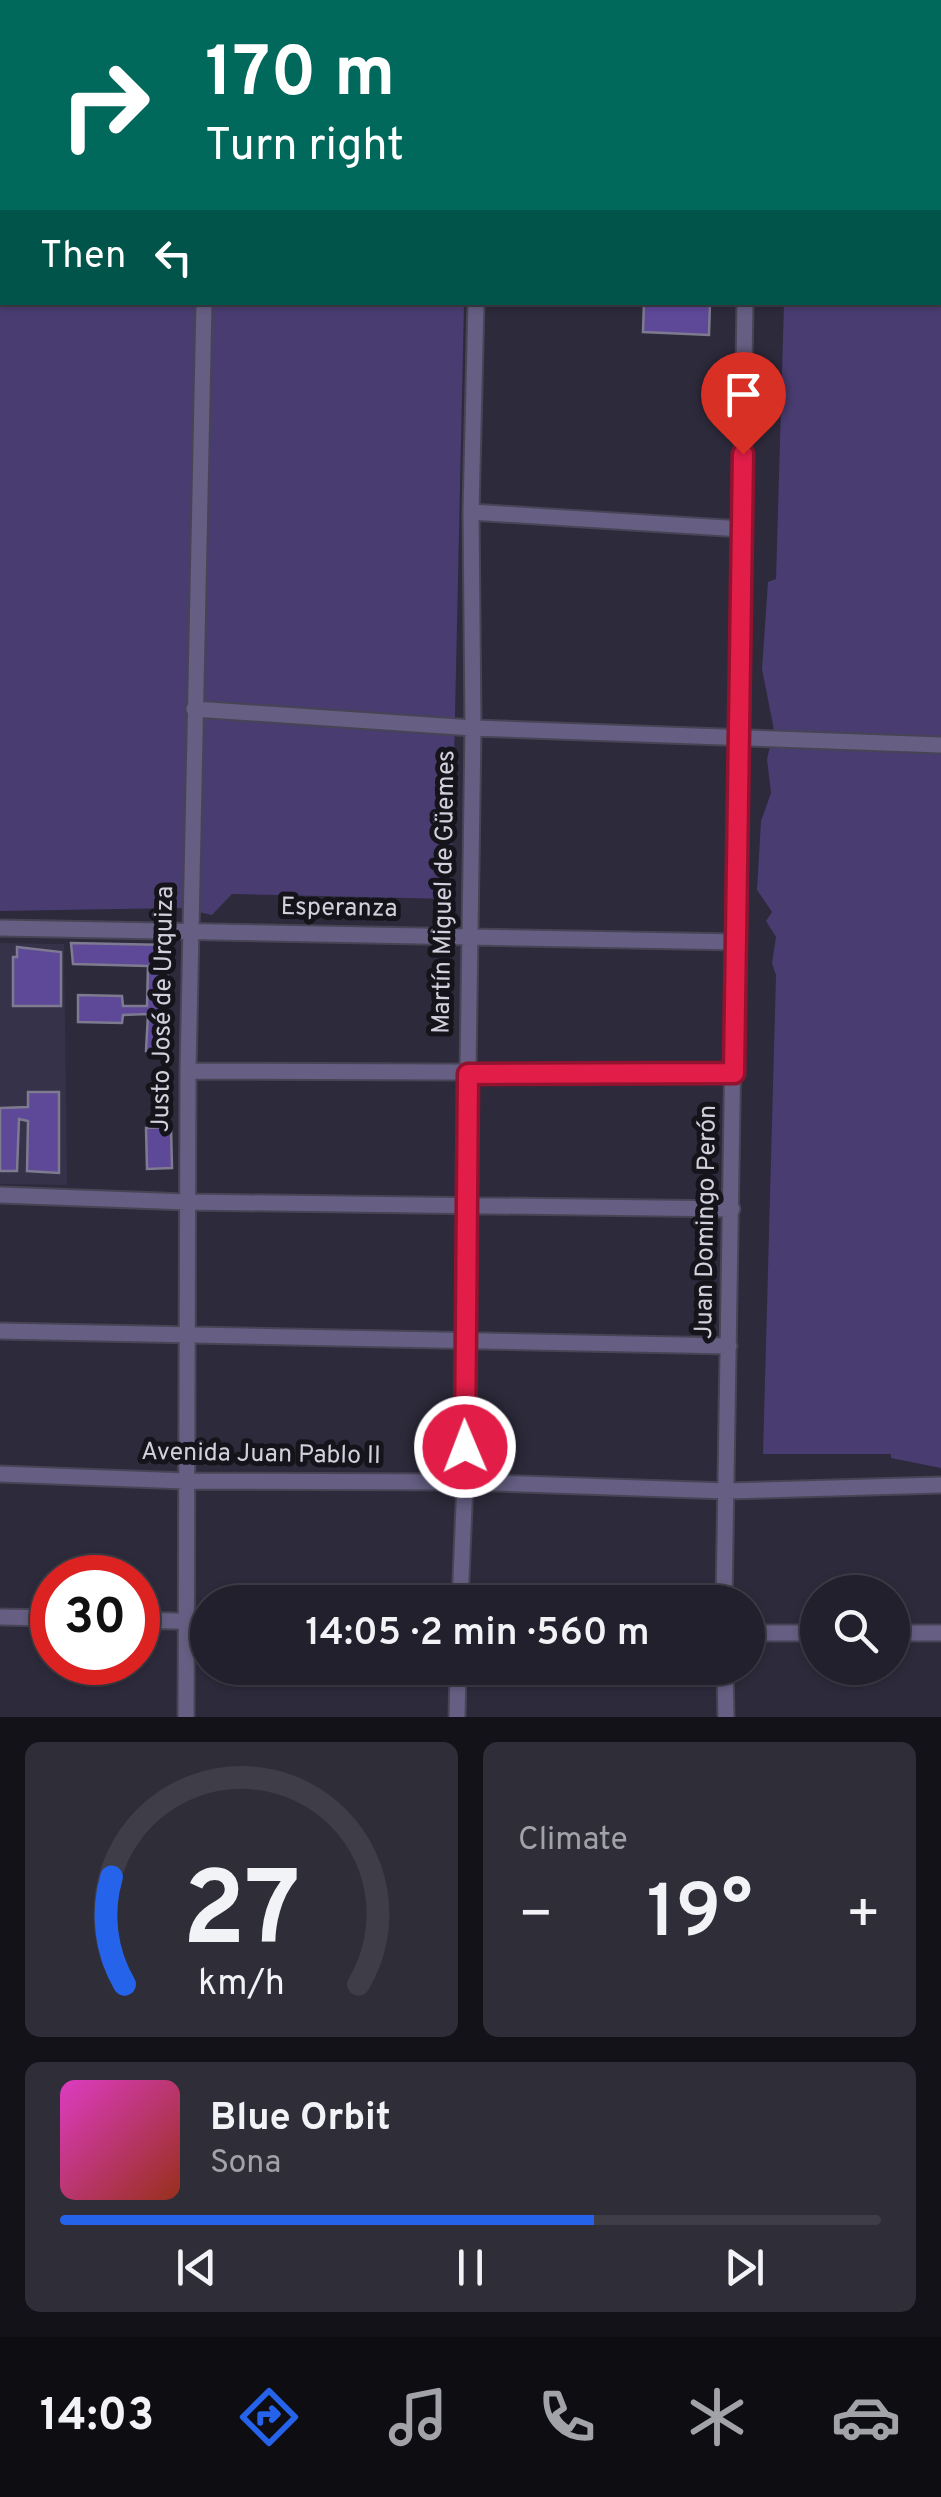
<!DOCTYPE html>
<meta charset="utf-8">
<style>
:root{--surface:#22202c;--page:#2e2d38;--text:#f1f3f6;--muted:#a2a3a9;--line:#3f3e48;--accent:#2563eb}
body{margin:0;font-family:Overpass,sans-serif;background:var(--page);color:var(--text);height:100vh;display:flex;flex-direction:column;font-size:38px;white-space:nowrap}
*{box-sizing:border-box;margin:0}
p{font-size:32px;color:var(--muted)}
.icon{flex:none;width:55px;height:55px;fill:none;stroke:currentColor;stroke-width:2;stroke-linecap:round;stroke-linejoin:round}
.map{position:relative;height:1717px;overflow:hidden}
.sheet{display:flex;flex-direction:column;gap:25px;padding:25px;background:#131218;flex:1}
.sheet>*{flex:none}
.hud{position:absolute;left:0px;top:0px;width:942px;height:305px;box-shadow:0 2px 8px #0004,0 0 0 2px var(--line);background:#00695c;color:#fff;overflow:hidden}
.buttons{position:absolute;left:800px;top:1575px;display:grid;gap:20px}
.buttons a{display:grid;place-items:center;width:110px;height:110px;border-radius:50%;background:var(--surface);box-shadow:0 2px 8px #0004,0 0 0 2px var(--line);font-size:50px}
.speed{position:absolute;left:30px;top:1555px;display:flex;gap:20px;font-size:50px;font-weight:700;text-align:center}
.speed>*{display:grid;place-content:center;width:130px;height:130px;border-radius:50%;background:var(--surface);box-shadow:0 2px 8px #0004,0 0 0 2px var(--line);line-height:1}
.speed .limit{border:15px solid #d22;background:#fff;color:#111}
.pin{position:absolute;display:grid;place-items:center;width:85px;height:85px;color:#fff;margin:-102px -42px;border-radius:50% 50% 50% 0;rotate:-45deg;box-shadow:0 0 10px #0007}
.pin .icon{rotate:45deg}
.me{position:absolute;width:110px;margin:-55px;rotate:359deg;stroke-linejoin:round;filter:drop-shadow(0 0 8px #0008)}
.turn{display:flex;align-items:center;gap:35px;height:210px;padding:0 40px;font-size:45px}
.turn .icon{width:130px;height:130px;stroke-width:2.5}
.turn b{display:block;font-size:70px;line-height:85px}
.then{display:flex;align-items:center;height:95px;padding:0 40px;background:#0003;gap:20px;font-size:38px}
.big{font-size:75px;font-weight:600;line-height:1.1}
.sheet .tile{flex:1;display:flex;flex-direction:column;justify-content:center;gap:15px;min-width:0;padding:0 35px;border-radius:15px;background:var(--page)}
.sheet .dial{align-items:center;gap:0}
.dial svg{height:260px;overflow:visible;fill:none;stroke:var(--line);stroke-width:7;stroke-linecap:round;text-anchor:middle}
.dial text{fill:var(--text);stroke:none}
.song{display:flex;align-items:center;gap:30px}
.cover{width:120px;height:120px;border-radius:15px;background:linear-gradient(135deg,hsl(310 70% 55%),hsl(10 70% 35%))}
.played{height:10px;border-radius:5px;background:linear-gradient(90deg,var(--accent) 65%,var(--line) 65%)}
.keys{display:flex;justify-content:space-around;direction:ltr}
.heat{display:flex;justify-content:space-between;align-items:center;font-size:55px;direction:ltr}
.sheet .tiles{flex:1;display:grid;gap:25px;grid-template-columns:1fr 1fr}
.tile:last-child{grid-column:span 2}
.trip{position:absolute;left:190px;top:1585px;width:575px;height:100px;border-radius:50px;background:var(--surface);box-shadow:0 2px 8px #0004,0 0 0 2px var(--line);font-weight:600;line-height:100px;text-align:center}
.tab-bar{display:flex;height:160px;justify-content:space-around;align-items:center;background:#0e0d12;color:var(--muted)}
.tab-bar .icon{width:70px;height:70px}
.tab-bar .current{color:var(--accent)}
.tab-bar b{font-size:45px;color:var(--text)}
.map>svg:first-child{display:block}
.built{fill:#363249}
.green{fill:#493c70}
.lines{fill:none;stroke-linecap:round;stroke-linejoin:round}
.stream{stroke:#48317f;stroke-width:5}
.building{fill:#5e4999;stroke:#7e7a8f;stroke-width:2.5}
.minor-casing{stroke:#474555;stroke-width:19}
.minor{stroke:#665f83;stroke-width:15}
.route-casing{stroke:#92132f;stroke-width:25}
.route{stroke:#e11d48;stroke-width:18}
.labels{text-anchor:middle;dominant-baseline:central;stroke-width:10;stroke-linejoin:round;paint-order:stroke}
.street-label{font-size:25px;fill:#d2d0dc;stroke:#15141b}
</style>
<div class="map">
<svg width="941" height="1717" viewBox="0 0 941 1717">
<rect width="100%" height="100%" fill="#2d2a3b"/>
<path class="built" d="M0,943L64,944L67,1185L0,1184Z"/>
<path class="green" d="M0,0L199,2H2V302L464,303L451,899L232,894L212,915L180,908L0,911Z
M941,296V1468L891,1458V1454H763L776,975L772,963L776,937L766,921L772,912L757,890L761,821L771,793L767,759L774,730L762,669L768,582L776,579L784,303L940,302Z"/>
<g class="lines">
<path class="stream" d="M187,0L194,2
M44,2L71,0
M366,2L368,0
M0,4H2"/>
</g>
<path class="building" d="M644,302H710L709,335L643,332Z
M71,943L168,945L166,1050L146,1051L148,1014L123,1015L122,1023L78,1022V995L122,996L123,1006H147L148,966L73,964Z
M17,947L61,952V1006H13V957H17Z
M28,1092H59V1173L27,1171L28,1121L19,1119L17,1171H0V1108L28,1107Z
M171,1127L172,1168L147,1169L146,1128Z"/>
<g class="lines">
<g class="minor-casing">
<path id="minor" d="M213,2V0
M484,2V0
M749,2V0
M940,269H941
M471,512L742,529
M194,709L473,728L941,745
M0,928L737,942
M188,1071L734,1073
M0,1195L187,1202L732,1209
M0,1331L729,1346
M0,1474L186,1481L465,1482L727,1491L941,1485
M460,1602L465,1482L464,1341L473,728L471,512L476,302
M724,1602L745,302
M0,1617L52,1618
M138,1620L208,1622
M748,1633H818
M892,1633H941
M725,1668L726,1717
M186,1717L188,1071L204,302
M457,1717L458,1668"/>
</g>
<use href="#minor" class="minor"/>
</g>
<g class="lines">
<g class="route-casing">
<path id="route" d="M465,1447L468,1074L734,1073L743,454"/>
</g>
<use href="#route" class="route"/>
</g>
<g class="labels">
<g class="street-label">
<text transform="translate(445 892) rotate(-89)">Martín Miguel de Güemes</text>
<text transform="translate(339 909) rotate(1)">Esperanza</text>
<text transform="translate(164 1009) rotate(-89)">Justo José de Urquiza</text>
<text transform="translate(707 1222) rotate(-89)">Juan Domingo Perón</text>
<text transform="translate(261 1455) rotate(1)">Avenida Juan Pablo II</text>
</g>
</g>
</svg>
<div class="buttons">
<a><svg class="icon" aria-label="search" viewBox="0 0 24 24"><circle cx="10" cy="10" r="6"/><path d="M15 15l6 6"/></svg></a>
</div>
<div class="speed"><div class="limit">30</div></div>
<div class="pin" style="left:743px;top:454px;background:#d93025"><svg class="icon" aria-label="arrive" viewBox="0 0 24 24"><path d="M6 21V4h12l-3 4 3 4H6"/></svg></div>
<svg class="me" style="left:465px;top:1447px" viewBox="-20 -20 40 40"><circle r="17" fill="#e11d48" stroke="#fff" stroke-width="3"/><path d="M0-11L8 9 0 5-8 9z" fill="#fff"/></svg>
<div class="trip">14:05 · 2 min · 560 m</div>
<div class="hud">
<div class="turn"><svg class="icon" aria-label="right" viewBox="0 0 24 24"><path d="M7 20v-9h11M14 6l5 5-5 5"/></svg><div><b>170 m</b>Turn right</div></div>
<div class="then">Then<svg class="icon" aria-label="left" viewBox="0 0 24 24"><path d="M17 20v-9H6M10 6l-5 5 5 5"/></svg></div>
</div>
</div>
<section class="sheet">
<div class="tiles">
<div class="tile dial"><svg viewBox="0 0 100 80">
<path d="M14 69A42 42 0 1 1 86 69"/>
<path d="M14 69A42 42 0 0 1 10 36" stroke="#2563eb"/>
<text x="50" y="56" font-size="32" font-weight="700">27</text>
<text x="50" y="72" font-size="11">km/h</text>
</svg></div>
<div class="tile"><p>Climate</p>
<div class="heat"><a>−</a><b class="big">19°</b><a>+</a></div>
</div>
<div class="tile">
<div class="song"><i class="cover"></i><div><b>Blue Orbit</b><p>Sona</p></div></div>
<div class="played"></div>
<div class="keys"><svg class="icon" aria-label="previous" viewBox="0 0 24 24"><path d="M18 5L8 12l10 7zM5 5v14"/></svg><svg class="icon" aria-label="pause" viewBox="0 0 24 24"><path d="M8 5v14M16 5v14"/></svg><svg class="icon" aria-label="next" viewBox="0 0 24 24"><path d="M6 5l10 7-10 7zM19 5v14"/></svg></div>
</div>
</div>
</section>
<nav class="tab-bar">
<b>14:03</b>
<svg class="icon current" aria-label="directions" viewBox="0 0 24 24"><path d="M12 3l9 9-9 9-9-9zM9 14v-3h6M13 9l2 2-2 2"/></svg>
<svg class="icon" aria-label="music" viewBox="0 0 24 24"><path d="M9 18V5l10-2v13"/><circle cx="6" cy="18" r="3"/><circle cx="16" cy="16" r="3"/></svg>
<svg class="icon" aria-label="phone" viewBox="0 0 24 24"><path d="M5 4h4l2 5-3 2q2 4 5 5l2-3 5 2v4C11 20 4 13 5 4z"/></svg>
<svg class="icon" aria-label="climate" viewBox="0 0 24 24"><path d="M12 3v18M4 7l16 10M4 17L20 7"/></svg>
<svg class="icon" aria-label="car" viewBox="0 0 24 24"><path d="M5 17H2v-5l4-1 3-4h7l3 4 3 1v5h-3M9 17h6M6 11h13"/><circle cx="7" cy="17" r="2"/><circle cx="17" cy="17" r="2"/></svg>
</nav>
